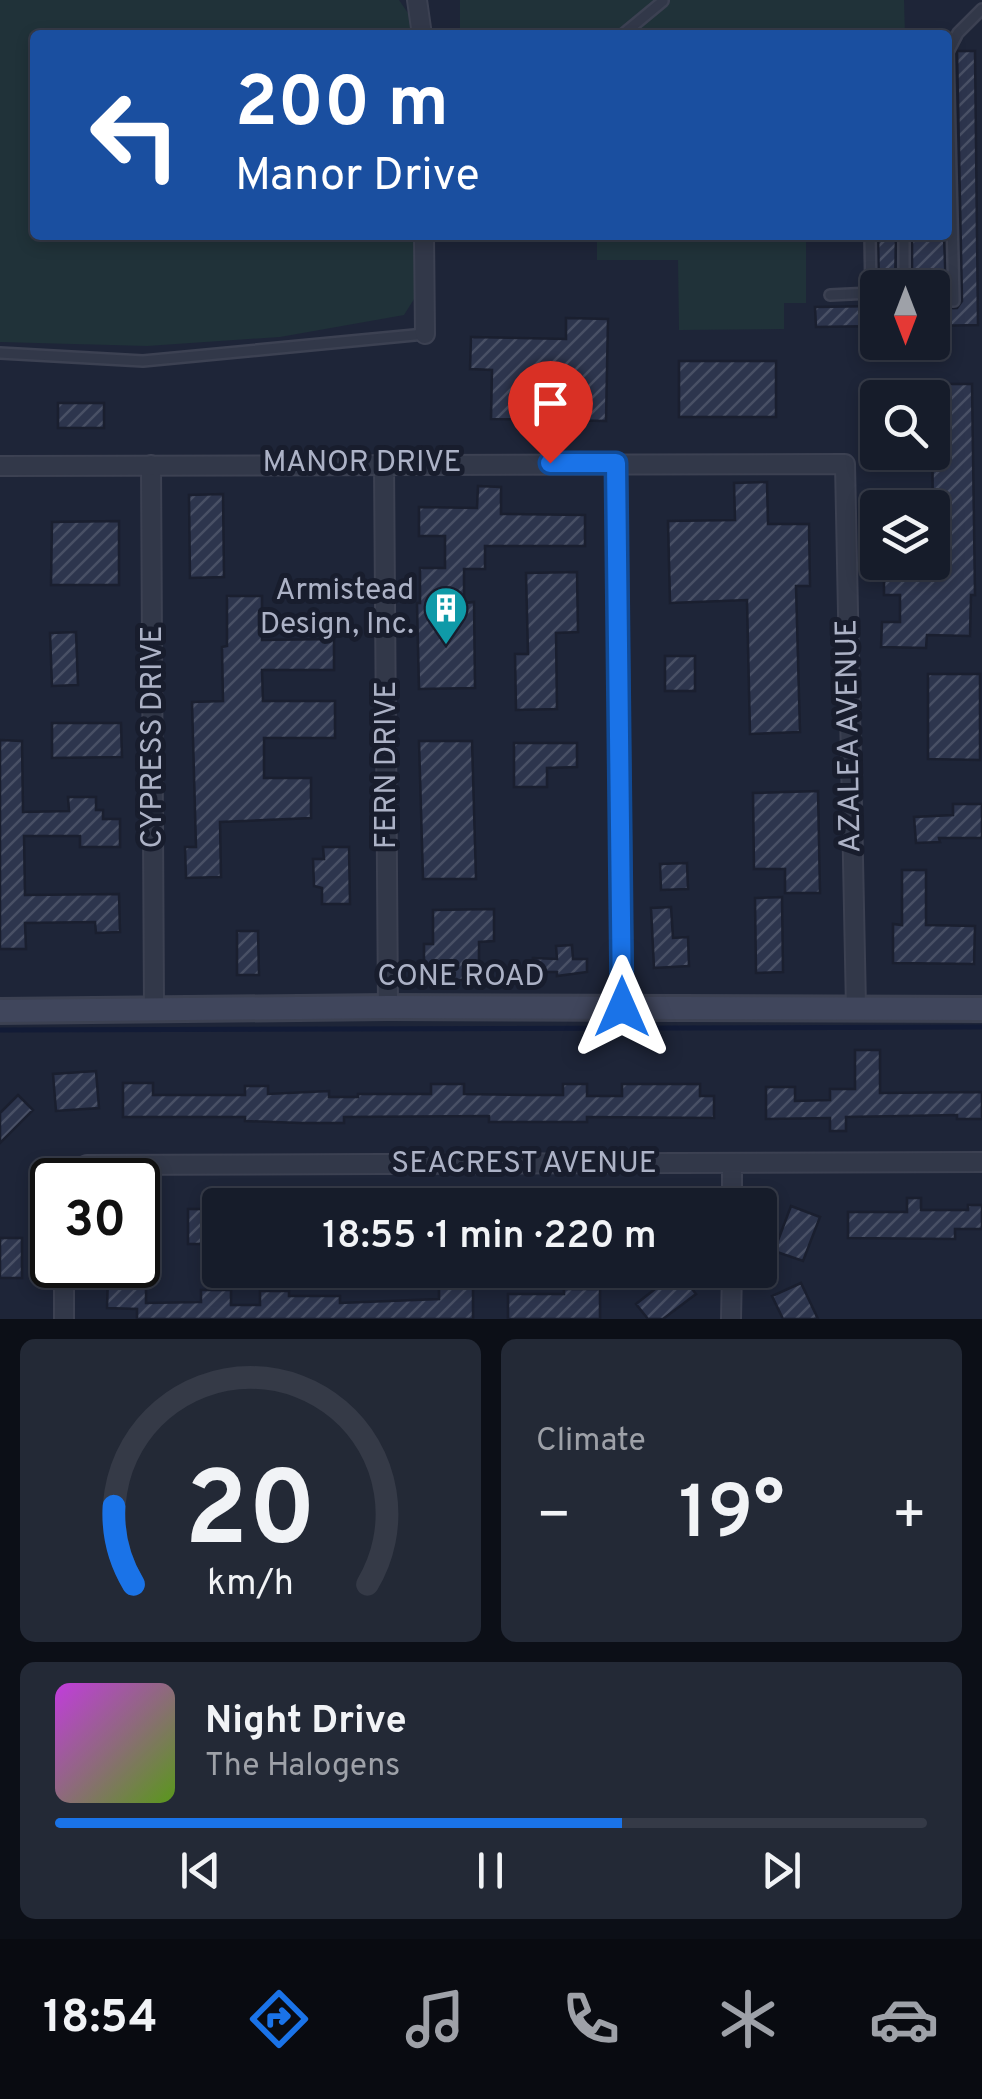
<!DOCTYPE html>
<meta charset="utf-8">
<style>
:root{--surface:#161c2a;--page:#232936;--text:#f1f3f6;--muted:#9ea1a8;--line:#353a47;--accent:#1a73e8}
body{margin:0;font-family:Overpass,sans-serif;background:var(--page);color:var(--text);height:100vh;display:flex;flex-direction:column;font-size:38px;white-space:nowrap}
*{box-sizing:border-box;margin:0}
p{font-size:32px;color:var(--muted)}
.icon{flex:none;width:55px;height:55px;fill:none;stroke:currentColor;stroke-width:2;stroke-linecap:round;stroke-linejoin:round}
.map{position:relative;height:1319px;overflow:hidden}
.sheet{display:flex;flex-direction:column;gap:20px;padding:20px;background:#0c0f17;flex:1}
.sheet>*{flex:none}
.hud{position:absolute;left:30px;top:30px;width:922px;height:210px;border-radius:10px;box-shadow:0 5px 15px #0003,0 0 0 2px var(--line);background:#1a4fa0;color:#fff;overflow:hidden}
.needle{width:65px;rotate:180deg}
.tools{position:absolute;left:860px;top:270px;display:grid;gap:20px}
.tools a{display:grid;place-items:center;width:90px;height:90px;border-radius:10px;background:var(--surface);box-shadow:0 5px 15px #0003,0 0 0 2px var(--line);font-size:50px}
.speed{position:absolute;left:30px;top:1158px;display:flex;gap:20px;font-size:50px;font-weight:700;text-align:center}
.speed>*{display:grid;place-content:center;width:130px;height:130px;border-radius:50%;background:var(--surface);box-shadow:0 5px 15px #0003,0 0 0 2px var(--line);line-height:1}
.speed .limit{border:5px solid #111;border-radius:15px;background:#fff;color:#111}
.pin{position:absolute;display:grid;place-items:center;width:85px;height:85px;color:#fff;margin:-102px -42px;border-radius:50% 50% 50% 0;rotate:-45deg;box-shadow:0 0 10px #0007}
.pin .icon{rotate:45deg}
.me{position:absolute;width:110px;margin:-55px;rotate:0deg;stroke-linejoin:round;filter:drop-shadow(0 0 8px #0008)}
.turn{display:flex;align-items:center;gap:35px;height:210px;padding:0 40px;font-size:45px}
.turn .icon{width:130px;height:130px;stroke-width:2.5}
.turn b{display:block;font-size:70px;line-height:85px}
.big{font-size:75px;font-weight:600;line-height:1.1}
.sheet .widget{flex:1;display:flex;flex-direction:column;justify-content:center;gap:15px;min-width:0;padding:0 35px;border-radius:15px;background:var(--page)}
.sheet .dial{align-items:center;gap:0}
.dial svg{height:260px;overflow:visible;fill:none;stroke:var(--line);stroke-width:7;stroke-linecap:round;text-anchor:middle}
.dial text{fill:var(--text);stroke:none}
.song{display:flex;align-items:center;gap:30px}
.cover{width:120px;height:120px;border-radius:15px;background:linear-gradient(135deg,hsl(290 70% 55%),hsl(90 70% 35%))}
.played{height:10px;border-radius:5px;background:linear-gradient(90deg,var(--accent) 65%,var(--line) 65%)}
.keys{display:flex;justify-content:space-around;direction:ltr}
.heat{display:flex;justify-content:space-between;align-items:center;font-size:55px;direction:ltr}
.sheet .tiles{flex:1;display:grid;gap:20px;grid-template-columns:1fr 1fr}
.widget:last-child{grid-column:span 2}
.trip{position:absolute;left:202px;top:1188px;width:575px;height:100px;border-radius:10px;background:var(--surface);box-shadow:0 5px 15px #0003,0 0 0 2px var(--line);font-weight:600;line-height:100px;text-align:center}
.tabs{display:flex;height:160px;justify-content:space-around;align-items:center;background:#090b11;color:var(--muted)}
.tabs .icon{width:70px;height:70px}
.tabs .selected{color:var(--accent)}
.tabs b{font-size:45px;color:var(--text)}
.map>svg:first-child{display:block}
.grass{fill:#203239}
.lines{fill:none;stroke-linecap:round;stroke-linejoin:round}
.stream{stroke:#121b36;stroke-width:5}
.building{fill:url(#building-hatch);stroke:#1a1f2f;stroke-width:2.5}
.lane-casing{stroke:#3c4152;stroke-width:14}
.street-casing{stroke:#3c4152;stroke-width:22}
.secondary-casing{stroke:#3c4152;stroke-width:28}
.lane{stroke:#323849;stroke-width:9}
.street{stroke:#323849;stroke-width:18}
.secondary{stroke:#40465c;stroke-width:22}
.route-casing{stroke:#114b97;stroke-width:25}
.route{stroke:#1a73e8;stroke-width:18}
.labels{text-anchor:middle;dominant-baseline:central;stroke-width:10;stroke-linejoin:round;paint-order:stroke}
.street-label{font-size:30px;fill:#acb2c6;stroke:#181d2d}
.poi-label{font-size:30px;fill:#acb2c6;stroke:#181d2d;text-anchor:end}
</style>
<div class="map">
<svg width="982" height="1319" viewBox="0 0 982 1319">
<defs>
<pattern id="building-hatch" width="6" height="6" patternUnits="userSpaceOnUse" patternTransform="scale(2.5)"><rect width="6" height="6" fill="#2d354d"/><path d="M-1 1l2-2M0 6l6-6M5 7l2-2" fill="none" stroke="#495065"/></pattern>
</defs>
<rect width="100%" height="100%" fill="#1e2538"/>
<path class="grass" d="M0,0H399L410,16V35H35V235H415L416,296L404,315L280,337L147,346L0,342Z
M460,0H904L905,35H460Z
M597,235H806V303H784V329L679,330L678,260H597Z"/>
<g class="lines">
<path class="stream" d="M0,1030L982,1027"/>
</g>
<path class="building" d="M957,51H975L978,325L932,326V309L957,308L962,301Z
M878,235H896L895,288H879Z
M912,235H944L946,293H932V283H912Z
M878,306V326L816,327L815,307Z
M566,318L608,319L606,421L491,419L492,370L470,369L471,337L566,339Z
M679,361H776V417H679Z
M932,384H972L975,595H971L970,636L927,635L926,648L881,647L882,622H900V595H884V578L939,579L938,548H933Z
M58,403H104V428H58Z
M767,482L768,524H809L810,586H796L800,732L750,734L747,600L670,603L668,521L735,520L734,483Z
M478,486L501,487V514L585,515V546H485V569H464V603L474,602L475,688L419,689L417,603H420V568H445V536H419V507L477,508Z
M223,494L224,577L190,578L189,495Z
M119,521V585H51L52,522Z
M577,572L578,632L556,633L557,709L516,710L515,654H528L526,573Z
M227,596H262V640L334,639V670H262L263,701H335V738H264V778H311V818L220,822L221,877L186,878L185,847H196L192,702L223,701L222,647L227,646Z
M76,632L78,685L52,686L50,633Z
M665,656H695V691H665Z
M928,674H980V760L928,759Z
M52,723H121L122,757L52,758Z
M0,740L22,741L23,812L69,811L68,797H96V810H103V819H120V847H80V836H24L25,895L119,894L120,932L96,933L95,922L25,923L26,949H0Z
M419,741H472L476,879H423Z
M514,743H577V767L547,768V787H514Z
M818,791L820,893H785V869H754L753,793Z
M953,804H982V838H939L940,842L916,843L914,817L953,815Z
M323,847H349L350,904H322V888L314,886L313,859H324Z
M687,863L688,889L661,890L660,864Z
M902,870H926V925L975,926L974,964L893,963V924L902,925Z
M782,897L783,972L756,973L755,898Z
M671,907L673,938L688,937L689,966L654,968L651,908Z
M494,909V941L479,942V970H463V980H424V944H433V910Z
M237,931H258L259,975H237Z
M572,945L573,959H587V972L557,976V972H533V958L557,959L556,946Z
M855,1050H880V1093L982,1092V1119H957V1115L846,1117V1131H830V1118L766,1119V1087H795V1101L830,1100V1089H855Z
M96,1071L99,1108L56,1111L53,1074Z
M123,1083H153V1095H245V1086H268V1094L329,1091V1097H358V1094H431V1084H464V1094L530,1095H563V1084H587V1096H622V1084H700V1096H714V1118L587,1117V1122H489V1116L344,1117V1123H301L245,1121V1117H123Z
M18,1095L33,1110L0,1143V1113Z
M907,1198H921V1210H968V1205H982V1229H955V1239L848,1238V1212H907Z
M791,1206L820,1217L803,1261L774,1251Z
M188,1209H220L217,1244H188Z
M138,1214L160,1227L138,1266Z
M0,1238H22V1278H0Z
M678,1271L696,1294L663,1319H648L636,1304Z
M108,1276L146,1277V1303L201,1302V1290H231V1305H260V1291H289V1296H340V1303L439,1299V1283H473V1319H137V1309L107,1308Z
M801,1283L818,1319H783L772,1296Z
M564,1289H600V1319H508V1294H564Z"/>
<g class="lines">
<g class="lane-casing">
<path id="lane" d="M622,35L663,1
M904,235V288
M830,295L871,293L870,235
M932,301H954L948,52L958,33L982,9
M0,353L143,361L425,334"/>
</g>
<g class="street-casing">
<path id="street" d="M417,0L422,35
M424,235L425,334
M384,463L388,1007
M617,463L623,1007
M151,465L154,1009
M0,466L845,464L856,1008
M67,1180L68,1174L87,1165L982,1162
M732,1205V1164
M64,1319V1265
M731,1319L732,1270"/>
</g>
<g class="secondary-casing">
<path id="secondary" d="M0,1011L388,1007L982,1009"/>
</g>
<use href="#lane" class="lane"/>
<use href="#street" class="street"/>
<use href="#secondary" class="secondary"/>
</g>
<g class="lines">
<g class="route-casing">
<path id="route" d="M550,463H616L622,1007"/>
</g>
<use href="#route" class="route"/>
</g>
<defs>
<g id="building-pin" transform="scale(2.25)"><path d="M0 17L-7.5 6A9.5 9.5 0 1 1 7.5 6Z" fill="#0f9aa8" stroke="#181d2d"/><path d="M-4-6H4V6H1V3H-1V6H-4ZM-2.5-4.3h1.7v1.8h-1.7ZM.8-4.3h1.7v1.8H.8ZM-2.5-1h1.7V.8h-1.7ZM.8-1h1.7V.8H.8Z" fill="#fff"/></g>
</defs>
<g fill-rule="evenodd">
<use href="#building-pin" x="446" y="608"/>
</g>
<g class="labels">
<g class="street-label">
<text x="362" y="463">MANOR DRIVE</text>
<text transform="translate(850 736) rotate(-91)">AZALEA AVENUE</text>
<text transform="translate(153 737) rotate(-90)">CYPRESS DRIVE</text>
<text transform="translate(387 765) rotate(-90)">FERN DRIVE</text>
<text x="461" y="977">CONE ROAD</text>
<text x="524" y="1164">SEACREST AVENUE</text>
</g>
<g class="poi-label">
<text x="414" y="591">Armistead<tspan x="414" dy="34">Design, Inc.</tspan></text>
</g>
</g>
</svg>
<div class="tools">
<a><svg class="needle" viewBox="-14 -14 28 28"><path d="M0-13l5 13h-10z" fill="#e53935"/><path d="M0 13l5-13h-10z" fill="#9ea1a8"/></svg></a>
<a><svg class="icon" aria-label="search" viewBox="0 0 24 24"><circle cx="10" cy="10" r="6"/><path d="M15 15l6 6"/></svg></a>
<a><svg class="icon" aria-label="layers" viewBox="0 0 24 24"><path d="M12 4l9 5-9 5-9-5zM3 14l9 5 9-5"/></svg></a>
</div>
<div class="speed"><div class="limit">30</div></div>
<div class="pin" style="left:550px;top:463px;background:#d93025"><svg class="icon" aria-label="arrive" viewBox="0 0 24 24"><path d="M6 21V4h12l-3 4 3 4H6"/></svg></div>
<svg class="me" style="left:622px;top:1007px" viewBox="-20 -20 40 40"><path d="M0-17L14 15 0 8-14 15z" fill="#1a73e8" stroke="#fff" stroke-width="4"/></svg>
<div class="trip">18:55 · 1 min · 220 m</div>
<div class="hud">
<div class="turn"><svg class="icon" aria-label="left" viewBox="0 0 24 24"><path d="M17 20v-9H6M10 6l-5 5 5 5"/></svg><div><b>200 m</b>Manor Drive</div></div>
</div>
</div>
<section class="sheet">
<div class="tiles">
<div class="widget dial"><svg viewBox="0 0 100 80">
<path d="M14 69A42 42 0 1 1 86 69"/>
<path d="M14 69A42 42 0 0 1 8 45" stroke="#1a73e8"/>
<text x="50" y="56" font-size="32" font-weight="700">20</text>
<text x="50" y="72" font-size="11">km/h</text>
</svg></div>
<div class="widget"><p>Climate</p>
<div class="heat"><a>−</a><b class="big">19°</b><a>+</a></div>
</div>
<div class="widget">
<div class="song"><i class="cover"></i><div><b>Night Drive</b><p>The Halogens</p></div></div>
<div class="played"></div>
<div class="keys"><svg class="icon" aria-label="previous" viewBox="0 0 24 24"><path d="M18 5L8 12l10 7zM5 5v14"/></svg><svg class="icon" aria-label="pause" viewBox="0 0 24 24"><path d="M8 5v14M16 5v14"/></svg><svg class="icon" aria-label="next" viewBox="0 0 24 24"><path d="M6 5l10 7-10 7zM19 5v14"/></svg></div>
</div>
</div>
</section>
<nav class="tabs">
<b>18:54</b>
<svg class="icon selected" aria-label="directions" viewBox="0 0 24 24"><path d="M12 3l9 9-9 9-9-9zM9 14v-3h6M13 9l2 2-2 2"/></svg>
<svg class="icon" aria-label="music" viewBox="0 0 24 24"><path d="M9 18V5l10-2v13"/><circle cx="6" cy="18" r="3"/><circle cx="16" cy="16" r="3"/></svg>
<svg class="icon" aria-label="phone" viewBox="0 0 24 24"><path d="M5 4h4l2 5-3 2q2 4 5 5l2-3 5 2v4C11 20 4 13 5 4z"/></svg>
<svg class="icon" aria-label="climate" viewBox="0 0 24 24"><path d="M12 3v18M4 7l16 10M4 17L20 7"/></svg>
<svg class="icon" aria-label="car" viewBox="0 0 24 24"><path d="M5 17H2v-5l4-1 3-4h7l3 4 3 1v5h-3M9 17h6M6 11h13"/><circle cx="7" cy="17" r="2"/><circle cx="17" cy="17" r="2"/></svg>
</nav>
